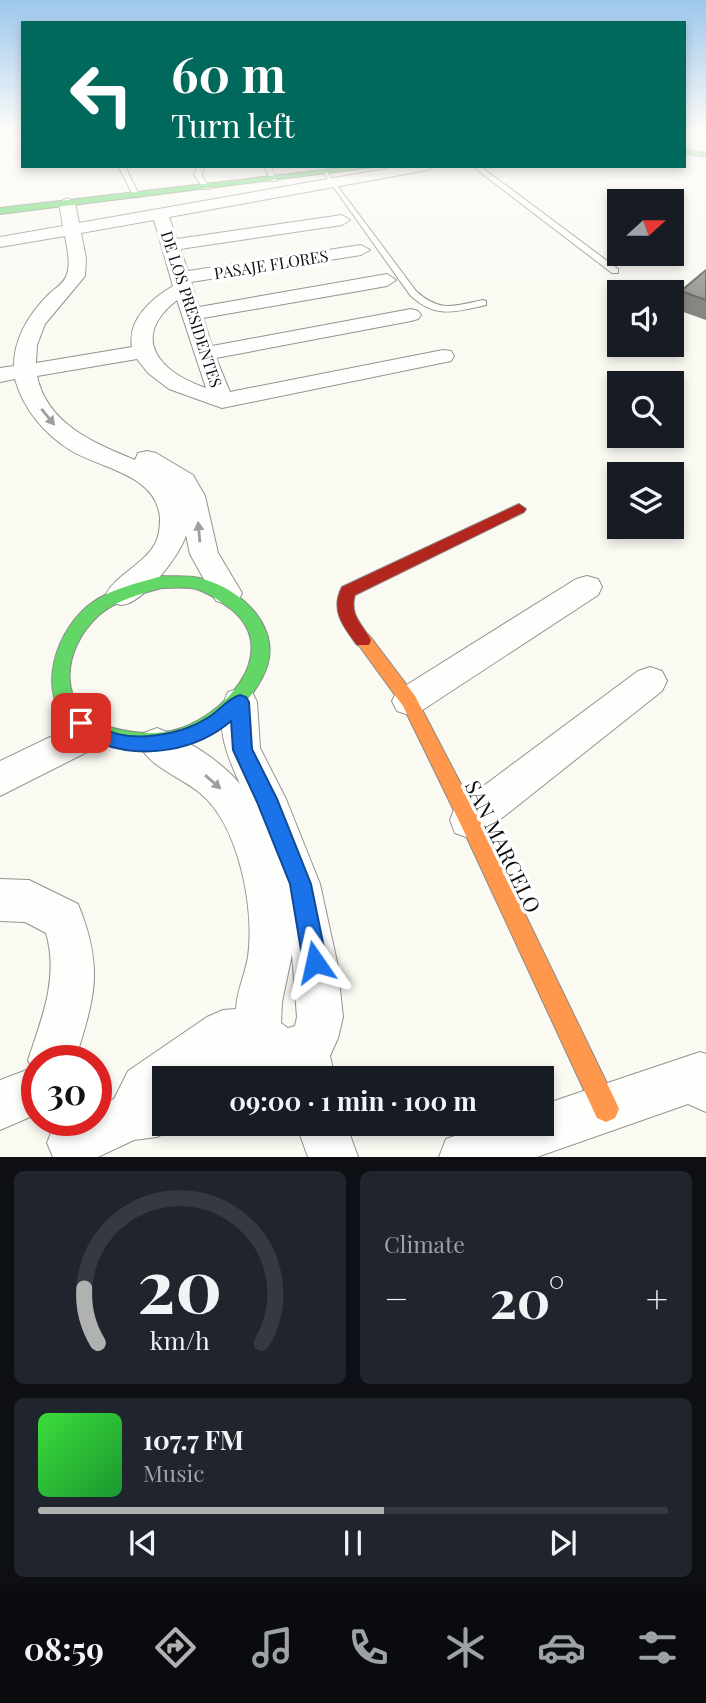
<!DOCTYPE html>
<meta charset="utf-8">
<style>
:root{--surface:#171b24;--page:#20242c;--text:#f1f3f6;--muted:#9ea1a6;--line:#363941;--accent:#b0b1b1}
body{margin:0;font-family:"Playfair Display",serif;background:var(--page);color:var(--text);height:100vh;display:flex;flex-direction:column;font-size:26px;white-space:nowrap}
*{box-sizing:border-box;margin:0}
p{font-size:23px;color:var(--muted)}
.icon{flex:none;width:38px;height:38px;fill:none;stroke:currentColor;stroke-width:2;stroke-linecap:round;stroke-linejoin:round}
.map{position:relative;height:1157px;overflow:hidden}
.side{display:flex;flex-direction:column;gap:14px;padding:14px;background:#0d0f14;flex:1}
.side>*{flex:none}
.banner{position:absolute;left:21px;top:21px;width:665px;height:147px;border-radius:0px;box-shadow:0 4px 10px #0003;background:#00695c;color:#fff;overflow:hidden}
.needle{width:46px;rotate:69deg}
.fabs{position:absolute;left:607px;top:189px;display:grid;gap:14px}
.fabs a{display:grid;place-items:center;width:77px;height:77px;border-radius:0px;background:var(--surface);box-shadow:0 4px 10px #0003;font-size:35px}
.speed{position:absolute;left:21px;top:1045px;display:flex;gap:14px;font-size:35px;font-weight:700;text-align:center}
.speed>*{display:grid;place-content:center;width:91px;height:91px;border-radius:50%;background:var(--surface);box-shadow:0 4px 10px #0003;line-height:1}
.speed .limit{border:10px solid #d22;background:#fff;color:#111}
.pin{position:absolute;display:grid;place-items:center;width:60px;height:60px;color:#fff;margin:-30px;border-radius:14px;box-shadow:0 4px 10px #0006}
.me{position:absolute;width:77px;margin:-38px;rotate:349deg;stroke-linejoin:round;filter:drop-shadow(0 0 5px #0008)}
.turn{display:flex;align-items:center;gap:24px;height:147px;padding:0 35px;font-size:32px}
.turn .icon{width:91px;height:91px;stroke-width:2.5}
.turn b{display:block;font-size:49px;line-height:60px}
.big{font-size:52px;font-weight:700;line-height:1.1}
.side .widget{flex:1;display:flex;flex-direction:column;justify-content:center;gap:10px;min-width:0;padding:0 24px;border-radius:10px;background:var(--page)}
.side .dial{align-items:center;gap:0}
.dial svg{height:182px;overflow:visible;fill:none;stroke:var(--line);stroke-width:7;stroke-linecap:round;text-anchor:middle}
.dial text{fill:var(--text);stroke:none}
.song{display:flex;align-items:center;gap:21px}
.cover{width:84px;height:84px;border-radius:10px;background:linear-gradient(135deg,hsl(120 70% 55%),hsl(130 70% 35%))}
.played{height:7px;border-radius:4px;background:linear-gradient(90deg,var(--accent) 55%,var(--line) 55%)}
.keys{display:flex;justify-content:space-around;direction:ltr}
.heat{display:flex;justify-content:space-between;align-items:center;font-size:38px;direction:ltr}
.side .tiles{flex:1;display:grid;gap:14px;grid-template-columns:1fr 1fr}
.widget:last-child{grid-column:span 2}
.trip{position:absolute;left:152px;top:1066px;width:402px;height:70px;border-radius:0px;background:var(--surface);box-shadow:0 4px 10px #0003;font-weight:700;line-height:70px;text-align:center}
.menu{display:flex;height:112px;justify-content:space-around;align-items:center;background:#090b0e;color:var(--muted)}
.menu .icon{width:49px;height:49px}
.menu .selected{color:var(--accent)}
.menu b{font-size:32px;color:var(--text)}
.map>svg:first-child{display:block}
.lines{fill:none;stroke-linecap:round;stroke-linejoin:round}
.lane-casing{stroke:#949390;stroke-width:2}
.street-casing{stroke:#949390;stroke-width:2}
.fast-casing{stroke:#8a8a87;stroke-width:2}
.slow-casing{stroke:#8a8a87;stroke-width:2}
.jam-casing{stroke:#8a8a87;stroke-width:2}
.lane{fill:#fefefd;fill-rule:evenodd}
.street{fill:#fefefd;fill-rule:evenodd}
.fast{fill:#63d668;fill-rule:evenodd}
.slow{fill:#ff974d;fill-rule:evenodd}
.jam{fill:#b3261e;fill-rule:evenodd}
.wall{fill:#888683}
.building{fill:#9e9c98;stroke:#6f6d6a;stroke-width:2}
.oneway{fill:#9e9e9d}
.route{fill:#1a73e8;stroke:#114b97;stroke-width:2}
.labels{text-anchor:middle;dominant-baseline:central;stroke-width:7;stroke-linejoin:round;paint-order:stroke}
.far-street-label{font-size:16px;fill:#0d0d0d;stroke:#fff}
.near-street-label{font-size:21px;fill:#0d0d0d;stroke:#fff}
</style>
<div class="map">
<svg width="706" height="1157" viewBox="0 0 706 1157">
<rect width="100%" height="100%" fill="#faf9f2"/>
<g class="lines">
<g class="lane-casing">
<path id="lane" d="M118,166H125L140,197H134Z
M197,166H204L202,175L210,189H204L194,175Z
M264,166H271L277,181H271Z
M472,166H480L618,269V273H612Z
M323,172H327L416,291C440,313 454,306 483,300L486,301V305C455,312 435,319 410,295Z"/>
</g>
<g class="street-casing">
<path id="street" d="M402,166H435L428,170L169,217L177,239L342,215L350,220L342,225L180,249L188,271L361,245L370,250L361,255L191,282L199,307L387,274L396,280L387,286L203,318L212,346L411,309L418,311L421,315L418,319L411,321L216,358L230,392L443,350L451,351L454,356L451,361L222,408L169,389L148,373L137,359L37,376C47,424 94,443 135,460L138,453L147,451L156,453L193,475L205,496L218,553L242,593L238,601L227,604L216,601L190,554L186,535C181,554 142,605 121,605C120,605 111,602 110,602L106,594C117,574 143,565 155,544C159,537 160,527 160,518C157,474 101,469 70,450C45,434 23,409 15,379L0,382V368L14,366C14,338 29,314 49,294C55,288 65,283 67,274C71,262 67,248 65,236L0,247V237L63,226L59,203L67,198L75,203L79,223ZM154,220L173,286C152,298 127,320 132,347L36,363L37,345L45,324L85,276L86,258L81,233ZM177,300L206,388C159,372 129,338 177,300Z
M587,576L598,579L602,587L598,595L421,711L409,715L397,711L392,701L397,691L576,579Z
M650,667L662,671L667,681L662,691L483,833L469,838L455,833L450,820L455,807L638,671Z
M240,688L252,692L257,702L260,748L286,799L320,884L337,962L343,1017L338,1038L330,1056L335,1078H287L286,1075L259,1066L249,1078H164V1124H182L157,1137L134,1140L98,1157H53L47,1143L54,1125L66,1120H96V1106L114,1099L128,1071L207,1017L223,1010L236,1009C237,991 245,974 248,957C255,909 239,825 200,793C181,777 150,768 139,744L144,733L157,728C186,739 220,760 240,784C227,756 213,722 228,692ZM292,954L297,1017L295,1026L288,1028L281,1023L282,1002Z
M92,717L105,721L110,732L105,743L0,796V761Z
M0,879L29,880L78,904C104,968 95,997 75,1060H37V1114L0,1130V1080L32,1068L28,1060C42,1018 59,977 46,933L25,922L0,921Z
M700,1052L706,1054V1112L688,1104L537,1157H439L446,1139L488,1124H542V1105Z
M296,1124H346L358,1157H308Z"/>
</g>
<g class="fast-casing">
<path id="fast" d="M684,149L706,153V157L684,153Z
M357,166H383L0,214V208Z
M162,576C174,577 187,575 199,578C242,588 288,631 262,678C233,732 170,761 110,744C96,740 83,737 72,727C34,693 56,628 93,602C113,588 139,583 162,576ZM162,588C174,588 188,586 199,590C211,594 221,602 231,609C285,653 221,720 171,731C151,735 132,733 113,728C55,713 60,650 99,615C116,600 140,594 162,588Z"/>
</g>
<g class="slow-casing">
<path id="slow" d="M363,633L369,635L415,696L476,813L615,1100L619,1109L615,1118L606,1122L597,1118L462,827L403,706L355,640L357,635Z"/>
</g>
<g class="jam-casing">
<path id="jam" d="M519,504L526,509L524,512L355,595C349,615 362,624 371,640L369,645H357C343,626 330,610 342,587Z"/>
</g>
<use href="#lane" class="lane"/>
<use href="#street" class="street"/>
<use href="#fast" class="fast"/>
<use href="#slow" class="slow"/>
<use href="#jam" class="jam"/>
</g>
<path class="wall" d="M706,270V320L675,309L681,291Z"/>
<path class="building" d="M706,270V300L681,291Z"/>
<defs><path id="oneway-solid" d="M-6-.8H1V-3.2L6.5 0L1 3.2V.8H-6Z" transform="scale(1.75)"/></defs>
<g class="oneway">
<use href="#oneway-solid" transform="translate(48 417) rotate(51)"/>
<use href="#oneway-solid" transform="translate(199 532) rotate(-95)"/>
<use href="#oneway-solid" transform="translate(213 782) rotate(41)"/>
</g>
<linearGradient id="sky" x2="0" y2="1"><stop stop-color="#9cc7ec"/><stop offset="0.45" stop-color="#fdfcf9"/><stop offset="1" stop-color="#fdfcf9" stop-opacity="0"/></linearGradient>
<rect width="706" height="293" fill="url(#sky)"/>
<path class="route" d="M240,695L246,697L249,702L252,749L277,799L311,884L327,962L323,970L315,974L307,970L303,962L290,884L257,802L233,750L231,721C196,751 145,759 102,744C89,740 78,735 71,723L74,717L81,714C88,717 92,723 99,727C130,744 180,736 209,717C220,710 227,699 240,695Z"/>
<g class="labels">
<g class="far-street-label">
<text transform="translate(271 264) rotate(-9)">PASAJE FLORES</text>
<text transform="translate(192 309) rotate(72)">DE LOS PRESIDENTES</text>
</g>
<g class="near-street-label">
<text transform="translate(504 846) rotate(64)">SAN MARCELO</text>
</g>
</g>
</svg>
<div class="fabs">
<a><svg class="needle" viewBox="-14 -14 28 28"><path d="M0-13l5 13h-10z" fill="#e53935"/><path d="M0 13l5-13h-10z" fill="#9ea1a6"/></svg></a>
<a><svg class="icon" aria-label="sound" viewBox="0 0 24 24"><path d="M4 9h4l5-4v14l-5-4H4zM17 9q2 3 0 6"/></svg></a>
<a><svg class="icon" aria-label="search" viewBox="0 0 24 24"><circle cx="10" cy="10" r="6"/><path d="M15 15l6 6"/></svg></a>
<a><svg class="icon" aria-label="layers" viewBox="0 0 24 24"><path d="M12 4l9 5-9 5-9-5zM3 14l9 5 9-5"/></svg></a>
</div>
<div class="speed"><div class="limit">30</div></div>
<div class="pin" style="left:81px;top:723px;background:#d93025"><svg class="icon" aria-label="arrive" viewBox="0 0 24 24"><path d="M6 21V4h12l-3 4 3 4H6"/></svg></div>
<svg class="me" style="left:315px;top:962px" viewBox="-20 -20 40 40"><path d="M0-17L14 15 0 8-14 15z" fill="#1a73e8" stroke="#fff" stroke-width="4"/></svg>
<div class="trip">09:00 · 1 min · 100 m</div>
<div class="banner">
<div class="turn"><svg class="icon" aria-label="left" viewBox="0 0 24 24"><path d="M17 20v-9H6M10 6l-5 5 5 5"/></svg><div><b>60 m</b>Turn left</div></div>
</div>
</div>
<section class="side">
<div class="tiles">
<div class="widget dial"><svg viewBox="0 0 100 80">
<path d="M14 69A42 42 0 1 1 86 69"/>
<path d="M14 69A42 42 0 0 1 8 45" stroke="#b0b1b1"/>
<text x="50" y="56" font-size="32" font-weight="700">20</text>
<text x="50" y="72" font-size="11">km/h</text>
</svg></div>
<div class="widget"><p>Climate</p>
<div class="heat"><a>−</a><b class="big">20°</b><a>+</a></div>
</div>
<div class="widget">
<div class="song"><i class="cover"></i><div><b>107.7 FM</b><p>Music</p></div></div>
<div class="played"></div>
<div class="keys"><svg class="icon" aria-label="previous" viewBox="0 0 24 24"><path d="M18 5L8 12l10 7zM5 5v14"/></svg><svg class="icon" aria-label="pause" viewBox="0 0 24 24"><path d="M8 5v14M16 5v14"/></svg><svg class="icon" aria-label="next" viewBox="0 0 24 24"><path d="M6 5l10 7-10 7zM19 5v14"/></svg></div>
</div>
</div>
</section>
<nav class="menu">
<b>08:59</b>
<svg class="icon selected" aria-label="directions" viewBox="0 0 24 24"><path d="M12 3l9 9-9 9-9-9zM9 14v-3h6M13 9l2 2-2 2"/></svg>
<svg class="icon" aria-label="music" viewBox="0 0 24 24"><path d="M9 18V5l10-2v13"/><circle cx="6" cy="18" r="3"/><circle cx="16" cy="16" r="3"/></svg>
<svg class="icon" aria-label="phone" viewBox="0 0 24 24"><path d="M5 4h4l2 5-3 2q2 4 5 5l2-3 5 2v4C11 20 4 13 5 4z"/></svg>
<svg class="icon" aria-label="climate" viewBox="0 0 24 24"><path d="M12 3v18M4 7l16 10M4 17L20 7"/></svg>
<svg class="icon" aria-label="car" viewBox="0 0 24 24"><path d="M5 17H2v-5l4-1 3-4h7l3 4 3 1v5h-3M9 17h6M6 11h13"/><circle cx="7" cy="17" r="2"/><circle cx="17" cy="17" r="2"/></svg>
<svg class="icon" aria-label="filters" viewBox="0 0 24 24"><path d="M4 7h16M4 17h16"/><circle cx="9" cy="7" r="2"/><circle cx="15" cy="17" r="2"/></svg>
</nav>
